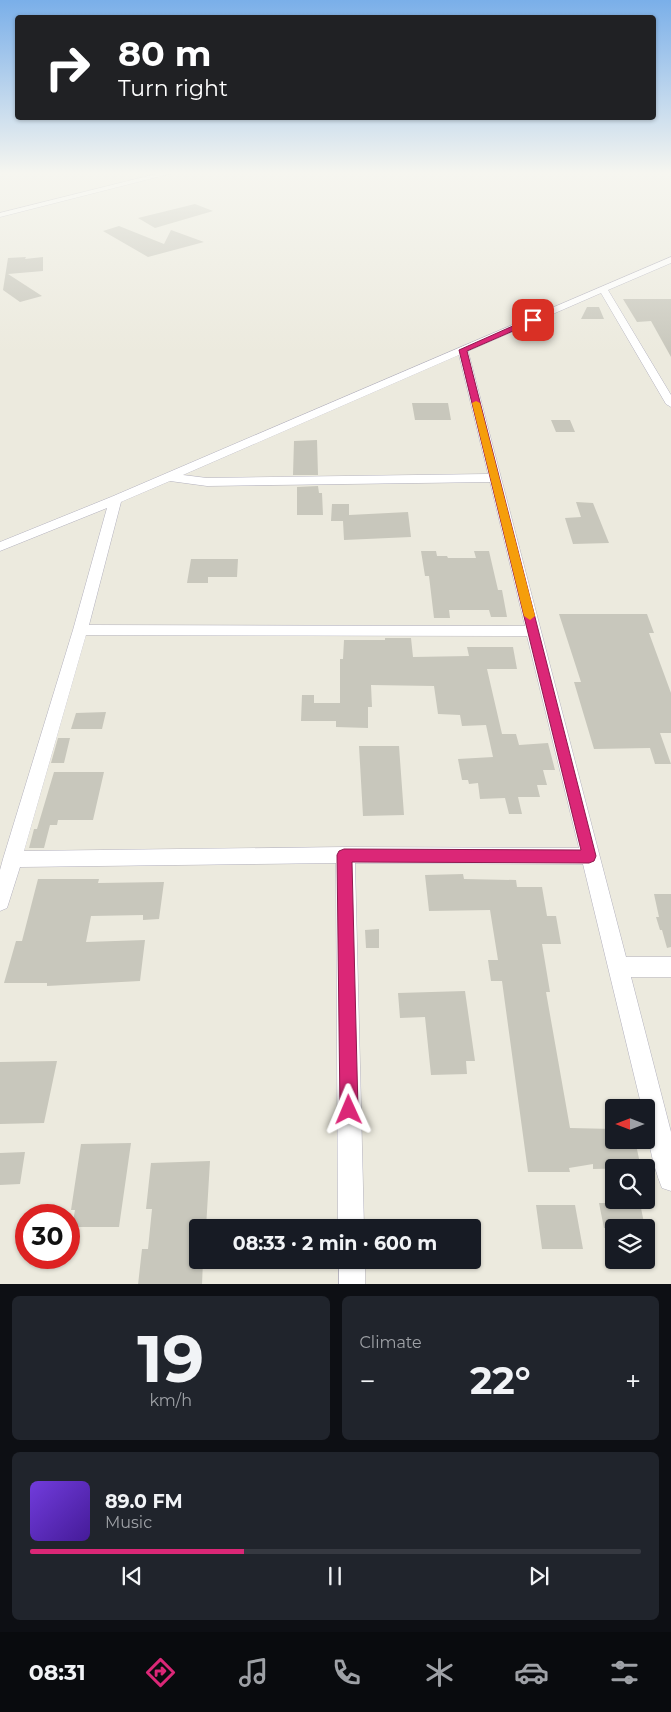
<!DOCTYPE html>
<meta charset="utf-8">
<style>
:root{--surface:#171b24;--page:#20242c;--text:#f1f3f6;--muted:#9ea1a6;--line:#363941;--accent:#db2777}
body{margin:0;font-family:Montserrat,sans-serif;background:var(--page);color:var(--text);height:100vh;display:flex;flex-direction:column;font-size:19px;white-space:nowrap}
*{box-sizing:border-box;margin:0}
p{font-size:16px;color:var(--muted)}
.icon{flex:none;width:28px;height:28px;fill:none;stroke:currentColor;stroke-width:2;stroke-linecap:round;stroke-linejoin:round}
.map{position:relative;height:1284px;overflow:hidden}
.side{display:flex;flex-direction:column;gap:12px;padding:12px;background:#0d0f14;flex:1}
.side>*{flex:none}
.banner{position:absolute;left:15px;top:15px;width:641px;height:105px;border-radius:5px;box-shadow:0 1px 4px #0004;background:#202124;color:#fff;overflow:hidden}
.needle{width:32px;rotate:270deg}
.buttons{position:absolute;left:605px;top:1099px;display:grid;gap:10px}
.buttons a{display:grid;place-items:center;width:50px;height:50px;border-radius:5px;background:var(--surface);box-shadow:0 1px 4px #0004;font-size:25px}
.speed{position:absolute;left:15px;top:1204px;display:flex;gap:10px;font-size:25px;font-weight:700;text-align:center}
.speed>*{display:grid;place-content:center;width:65px;height:65px;border-radius:50%;background:var(--surface);box-shadow:0 1px 4px #0004;line-height:1}
.speed .limit{border:8px solid #d22;background:#fff;color:#111}
.pin{position:absolute;display:grid;place-items:center;width:42px;height:42px;color:#fff;margin:-21px;border-radius:10px;box-shadow:0 2px 8px #0006}
.me{position:absolute;width:55px;margin:-28px;rotate:359deg;stroke-linejoin:round;filter:drop-shadow(0 0 4px #0008)}
.turn{display:flex;align-items:center;gap:18px;height:105px;padding:0 20px;font-size:22px}
.turn .icon{width:65px;height:65px;stroke-width:2.5}
.turn b{display:block;font-size:35px;line-height:42px}
.big{font-size:38px;font-weight:700;line-height:1.1}
.side .card{flex:1;display:flex;flex-direction:column;justify-content:center;gap:8px;min-width:0;padding:0 18px;border-radius:8px;background:var(--page)}
.side .dial{align-items:center;gap:0}
.dial b{font-size:65px;line-height:1}
.song{display:flex;align-items:center;gap:15px}
.cover{width:60px;height:60px;border-radius:8px;background:linear-gradient(135deg,hsl(260 70% 55%),hsl(260 70% 35%))}
.played{height:5px;border-radius:2px;background:linear-gradient(90deg,var(--accent) 35%,var(--line) 35%)}
.keys{display:flex;justify-content:space-around;direction:ltr}
.heat{display:flex;justify-content:space-between;align-items:center;font-size:28px;direction:ltr}
.side .tiles{flex:1;display:grid;gap:12px;grid-template-columns:1fr 1fr}
.card:last-child{grid-column:span 2}
.trip{position:absolute;left:189px;top:1219px;width:292px;height:50px;border-radius:5px;background:var(--surface);box-shadow:0 1px 4px #0004;font-weight:700;line-height:50px;text-align:center}
.tabs{display:flex;height:80px;justify-content:space-around;align-items:center;background:#090b0e;color:var(--muted)}
.tabs .icon{width:35px;height:35px}
.tabs .selected{color:var(--accent)}
.tabs b{font-size:22px;color:var(--text)}
.map>svg:first-child{display:block}
.building{fill:#c8c7bc}
.lines{fill:none;stroke-linecap:round;stroke-linejoin:round}
.street-casing{stroke:#b3b1be;stroke-width:1}
.street{fill:#fff;fill-rule:evenodd}
.route{fill:#db2777;stroke:#8e194d}
.slow{fill:#f59e0b}
</style>
<div class="map">
<svg width="671" height="1285" viewBox="0 0 671 1285">
<rect width="100%" height="100%" fill="#eceade"/>
<path class="building" d="M195,204L213,211L155,228L138,218Z
M119,226L164,244L171,230L204,242L148,257L103,231Z
M26,257L25,259L43,257V271L8,274L42,296L20,302L3,290L8,258Z
M623,299H671V357L651,321L637,322Z
M587,307H599L604,319H581Z
M412,403H448L451,420H415Z
M551,420H570L575,432H556Z
M317,440L318,475H293L294,441Z
M318,486L319,493H322L323,515H297V487Z
M576,502L593,503L609,543L573,544L565,518L581,517Z
M332,504H349V515L408,512L411,537L344,540L343,521H331Z
M421,551H436L437,556H447L448,558H476L474,551H489L498,590H502L507,617H491L489,610H449L450,618H434L429,576H425Z
M191,559H238L237,577H208V583H187Z
M559,614H647L654,633H649L671,693V733H660L671,764H655L650,748L594,749L574,682H581Z
M385,638H411L413,657L469,656L467,647H513L517,669H487L502,734H516L519,745L548,743L555,770H543L547,785H537L540,797H518L522,814H509L505,798L480,799L478,783L469,784L468,780H462L458,759L493,757L486,725L462,726L460,715L438,714L434,686L371,685L372,707H368V728L336,727V721H301L302,695H314V703H340V659H343L344,640H385Z
M106,712L102,729H71L76,713Z
M58,738H70L64,763H51Z
M359,746H399L404,815L363,816Z
M54,772H104L93,820H58L57,825H50L44,848H29L34,829H37Z
M463,874L464,879L516,880L517,887H542L547,916H556L561,944H542L550,992H546L570,1128L614,1129V1140H635L641,1168L593,1169V1164L569,1168L570,1172H528L502,981H491L488,960H498L490,910L429,911L425,875Z
M38,879H99L98,883L164,882L159,919L143,920V915L91,916L86,942L145,940L140,981L47,986V983H4L16,941H22Z
M654,894H671V947L667,948L662,930H660L656,917H659Z
M379,929V948H366L365,930Z
M465,991L475,1061H466L467,1074L431,1075L425,1017L400,1018L398,993Z
M57,1061L44,1123L0,1124V1062Z
M131,1143L119,1227H72L75,1210H71L81,1144Z
M25,1152L20,1184L0,1185V1153Z
M210,1161L206,1228H198V1260H203L202,1285H138L142,1249H148L152,1209H146L151,1163Z
M599,1203H640L645,1228H604Z
M536,1205H575L583,1249H542Z"/>
<g class="lines">
<g class="street-casing">
<path id="street" d="M160,173H173L0,217V213Z
M671,257V263L608,290L671,395V407L666,404L601,293L468,351L626,957H671V977H631L671,1132V1191L662,1188C652,1163 646,1134 646,1108H642L583,864L355,863L364,1228H338L336,863L20,867L7,908L0,911V870L3,859L73,630L107,508L0,551V542L111,497ZM459,355L488,474L207,478L183,475ZM170,481L207,486L490,482L525,626L89,625L121,502ZM86,635L527,636L579,848L345,847L24,851Z
M339,1260H365V1285H339Z"/>
</g>
<use href="#street" class="street"/>
</g>
<linearGradient id="sky" x2="0" y2="1"><stop stop-color="#7aafe9"/><stop offset="0.49" stop-color="#f6f6f0"/><stop offset="1" stop-color="#f6f6f0" stop-opacity="0"/></linearGradient>
<rect width="671" height="353" fill="url(#sky)"/>
<path class="route" d="M533,317L536,318V321L467,351L596,856L594,861L589,863L352,862L358,1110L355,1116L349,1119L343,1116L340,1110L337,855L339,851L344,849L581,850L459,350Z"/>
<path class="slow" d="M476,401L480,403L535,616L530,620L524,616L472,403Z"/>
</svg>
<div class="buttons">
<a><svg class="needle" viewBox="-14 -14 28 28"><path d="M0-13l5 13h-10z" fill="#e53935"/><path d="M0 13l5-13h-10z" fill="#9ea1a6"/></svg></a>
<a><svg class="icon" aria-label="search" viewBox="0 0 24 24"><circle cx="10" cy="10" r="6"/><path d="M15 15l6 6"/></svg></a>
<a><svg class="icon" aria-label="layers" viewBox="0 0 24 24"><path d="M12 4l9 5-9 5-9-5zM3 14l9 5 9-5"/></svg></a>
</div>
<div class="speed"><div class="limit">30</div></div>
<div class="pin" style="left:533px;top:320px;background:#d93025"><svg class="icon" aria-label="arrive" viewBox="0 0 24 24"><path d="M6 21V4h12l-3 4 3 4H6"/></svg></div>
<svg class="me" style="left:349px;top:1110px" viewBox="-20 -20 40 40"><path d="M0-17L14 15 0 8-14 15z" fill="#db2777" stroke="#fff" stroke-width="4"/></svg>
<div class="trip">08:33 · 2 min · 600 m</div>
<div class="banner">
<div class="turn"><svg class="icon" aria-label="right" viewBox="0 0 24 24"><path d="M7 20v-9h11M14 6l5 5-5 5"/></svg><div><b>80 m</b>Turn right</div></div>
</div>
</div>
<section class="side">
<div class="tiles">
<div class="card dial"><b>19</b><p>km/h</p></div>
<div class="card"><p>Climate</p>
<div class="heat"><a>−</a><b class="big">22°</b><a>+</a></div>
</div>
<div class="card">
<div class="song"><i class="cover"></i><div><b>89.0 FM</b><p>Music</p></div></div>
<div class="played"></div>
<div class="keys"><svg class="icon" aria-label="previous" viewBox="0 0 24 24"><path d="M18 5L8 12l10 7zM5 5v14"/></svg><svg class="icon" aria-label="pause" viewBox="0 0 24 24"><path d="M8 5v14M16 5v14"/></svg><svg class="icon" aria-label="next" viewBox="0 0 24 24"><path d="M6 5l10 7-10 7zM19 5v14"/></svg></div>
</div>
</div>
</section>
<nav class="tabs">
<b>08:31</b>
<svg class="icon selected" aria-label="directions" viewBox="0 0 24 24"><path d="M12 3l9 9-9 9-9-9zM9 14v-3h6M13 9l2 2-2 2"/></svg>
<svg class="icon" aria-label="music" viewBox="0 0 24 24"><path d="M9 18V5l10-2v13"/><circle cx="6" cy="18" r="3"/><circle cx="16" cy="16" r="3"/></svg>
<svg class="icon" aria-label="phone" viewBox="0 0 24 24"><path d="M5 4h4l2 5-3 2q2 4 5 5l2-3 5 2v4C11 20 4 13 5 4z"/></svg>
<svg class="icon" aria-label="climate" viewBox="0 0 24 24"><path d="M12 3v18M4 7l16 10M4 17L20 7"/></svg>
<svg class="icon" aria-label="car" viewBox="0 0 24 24"><path d="M5 17H2v-5l4-1 3-4h7l3 4 3 1v5h-3M9 17h6M6 11h13"/><circle cx="7" cy="17" r="2"/><circle cx="17" cy="17" r="2"/></svg>
<svg class="icon" aria-label="filters" viewBox="0 0 24 24"><path d="M4 7h16M4 17h16"/><circle cx="9" cy="7" r="2"/><circle cx="15" cy="17" r="2"/></svg>
</nav>
